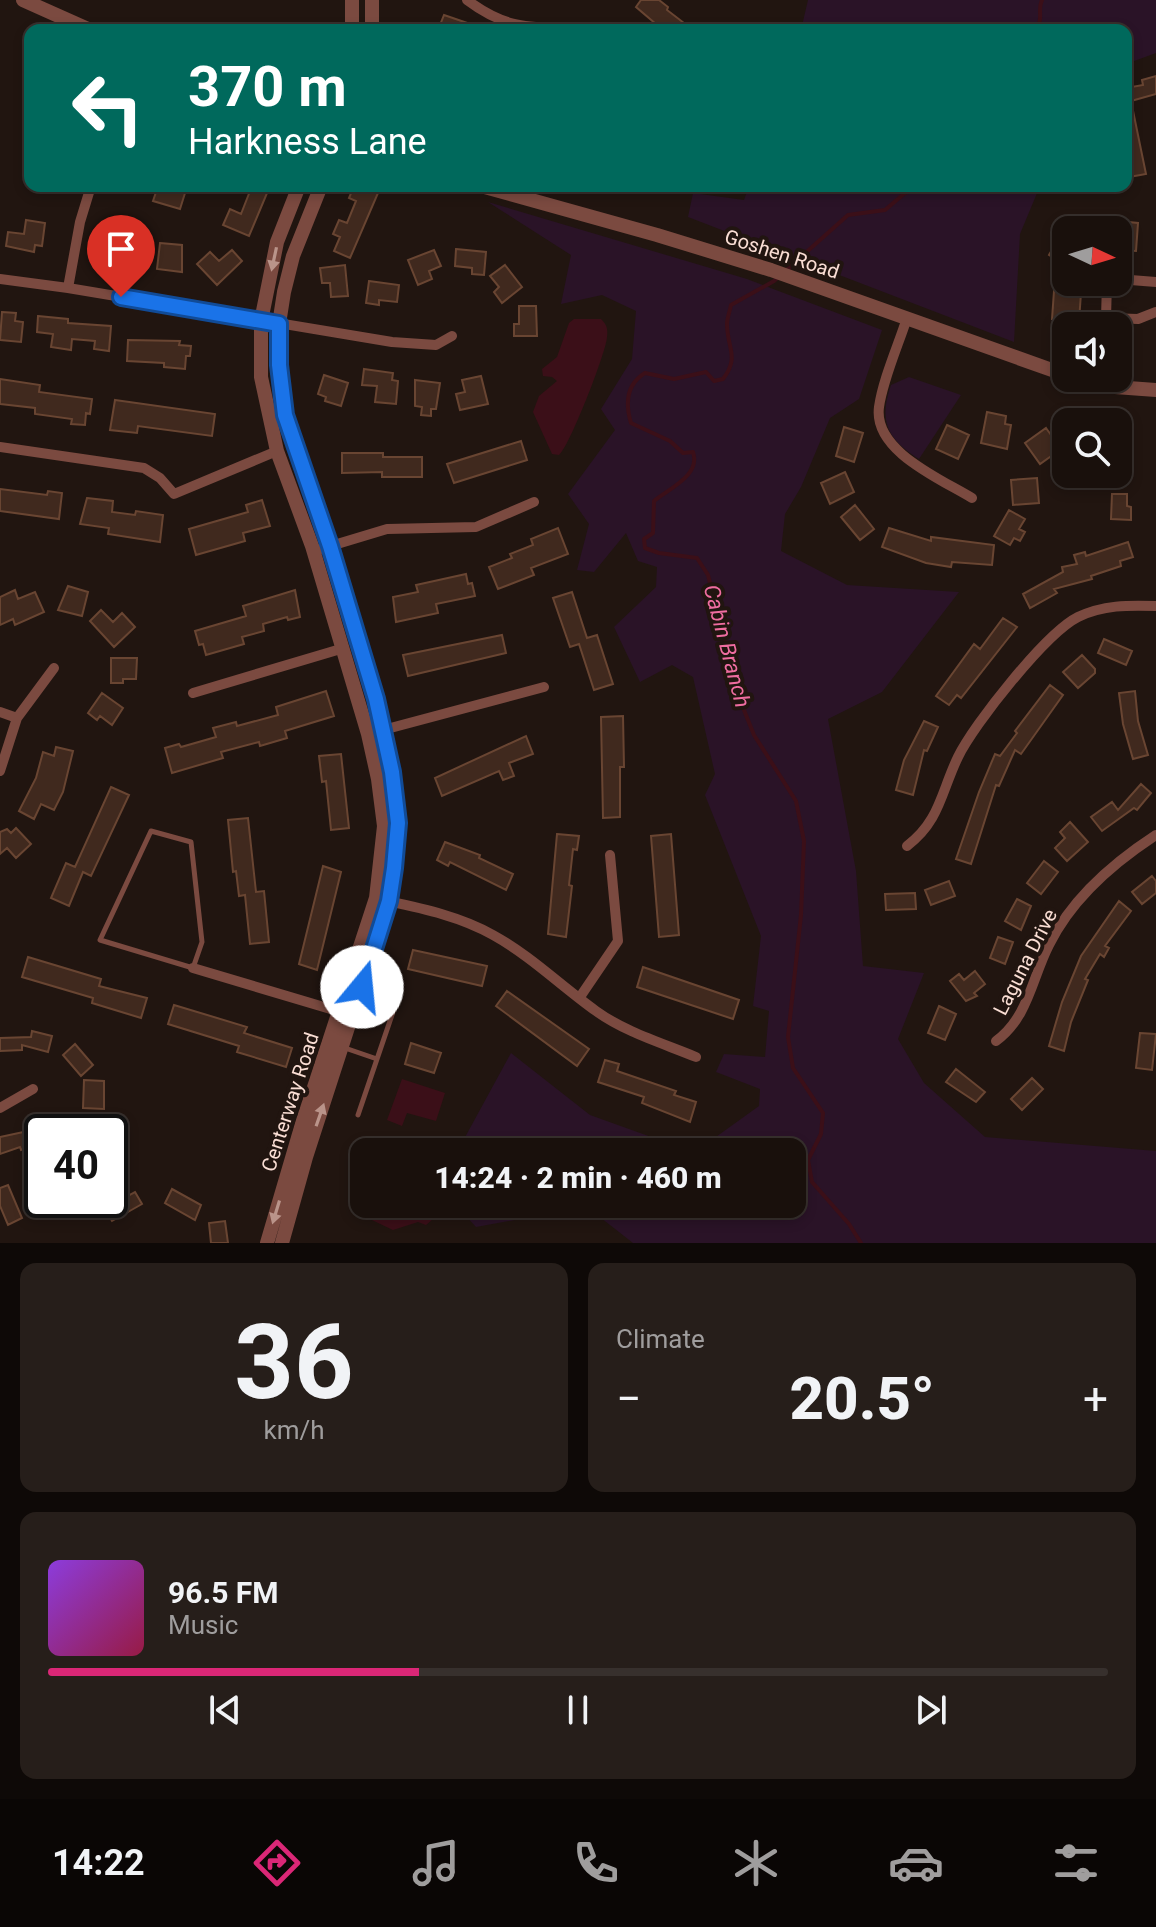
<!DOCTYPE html>
<meta charset="utf-8">
<style>
:root{--surface:#19100c;--page:#261e1a;--text:#f1f3f6;--muted:#9f9d9d;--line:#37302d;--accent:#db2777}
body{margin:0;font-family:Roboto,sans-serif;background:var(--page);color:var(--text);height:100vh;display:flex;flex-direction:column;font-size:30px;white-space:nowrap}
*{box-sizing:border-box;margin:0}
p{font-size:26px;color:var(--muted)}
.icon{flex:none;width:44px;height:44px;fill:none;stroke:currentColor;stroke-width:2;stroke-linecap:round;stroke-linejoin:round}
.map{position:relative;height:1243px;overflow:hidden}
.panel{display:flex;flex-direction:column;gap:20px;padding:20px;background:#0e0907;flex:1}
.panel>*{flex:none}
.hud{position:absolute;left:24px;top:24px;width:1108px;height:168px;border-radius:16px;box-shadow:0 4px 12px #0003,0 0 0 2px var(--line);background:#00695c;color:#fff;overflow:hidden}
.needle{width:52px;rotate:94deg}
.fabs{position:absolute;left:1052px;top:216px;display:grid;gap:16px}
.fabs a{display:grid;place-items:center;width:80px;height:80px;border-radius:16px;background:var(--surface);box-shadow:0 4px 12px #0003,0 0 0 2px var(--line);font-size:40px}
.speed{position:absolute;left:24px;top:1114px;display:flex;gap:16px;font-size:40px;font-weight:700;text-align:center}
.speed>*{display:grid;place-content:center;width:104px;height:104px;border-radius:50%;background:var(--surface);box-shadow:0 4px 12px #0003,0 0 0 2px var(--line);line-height:1}
.speed .limit{border:4px solid #111;border-radius:12px;background:#fff;color:#111}
.pin{position:absolute;display:grid;place-items:center;width:68px;height:68px;color:#fff;margin:-82px -34px;border-radius:50% 50% 50% 0;rotate:-45deg;box-shadow:0 0 8px #0007}
.pin .icon{rotate:45deg}
.me{position:absolute;width:88px;margin:-44px;rotate:17deg;stroke-linejoin:round;filter:drop-shadow(0 0 6px #0008)}
.turn{display:flex;align-items:center;gap:28px;height:168px;padding:0 32px;font-size:36px}
.turn .icon{width:104px;height:104px;stroke-width:2.5}
.turn b{display:block;font-size:56px;line-height:68px}
.big{font-size:60px;font-weight:800;line-height:1.1}
.panel .widget{flex:1;display:flex;flex-direction:column;justify-content:center;gap:12px;min-width:0;padding:0 28px;border-radius:16px;background:var(--page)}
.panel .dial{align-items:center;gap:0}
.dial b{font-size:104px;line-height:1}
.song{display:flex;align-items:center;gap:24px}
.cover{width:96px;height:96px;border-radius:12px;background:linear-gradient(135deg,hsl(270 70% 55%),hsl(340 70% 35%))}
.played{height:8px;border-radius:4px;background:linear-gradient(90deg,var(--accent) 35%,var(--line) 35%)}
.keys{display:flex;justify-content:space-around;direction:ltr}
.heat{display:flex;justify-content:space-between;align-items:center;font-size:44px;direction:ltr}
.panel .tiles{flex:1;display:grid;gap:20px;grid-template-columns:1fr 1fr}
.widget:last-child{grid-column:span 2}
.trip{position:absolute;left:350px;top:1138px;width:456px;height:80px;border-radius:16px;background:var(--surface);box-shadow:0 4px 12px #0003,0 0 0 2px var(--line);font-weight:800;line-height:80px;text-align:center}
.menu{display:flex;height:128px;justify-content:space-around;align-items:center;background:#0a0605;color:var(--muted)}
.menu .icon{width:56px;height:56px}
.menu .active{color:var(--accent)}
.menu b{font-size:36px;color:var(--text)}
.map>svg:first-child{display:block}
.green{fill:#2a1327}
.water{fill:#3b0f18}
.lines{fill:none;stroke-linecap:round;stroke-linejoin:round}
.stream{stroke:#3b0f18;stroke-width:4}
.building{fill:#40291e;stroke:#694532;stroke-width:2}
.service{stroke:#7b4a40;stroke-width:5}
.minor{stroke:#7b4a40;stroke-width:10}
.tertiary{stroke:#7b4a40;stroke-width:14}
.oneway{fill:#ba948a}
.route-casing{stroke:#114b97;stroke-width:20}
.route{stroke:#1a73e8;stroke-width:14}
.labels{text-anchor:middle;dominant-baseline:central;stroke-width:8;stroke-linejoin:round;paint-order:stroke}
.street-label{font-size:20px;fill:#faded4;stroke:#211510}
.water-label{font-size:22px;font-style:italic;fill:#ef6da0;stroke:#211510}
</style>
<div class="map">
<svg width="1156" height="1243" viewBox="0 0 1156 1243">
<rect width="100%" height="100%" fill="#211510"/>
<path class="green" d="M808,0H1156V53L1126,64V30H801Z
M749,186H1040L1020,234L1014,342L688,217L693,193L744,200Z
M488,202L747,279L882,330L859,399L830,418L801,487L785,514L781,551L847,585L959,592L882,692L828,719L856,871L863,966L924,973L898,1039L924,1083L985,1137L1156,1151V1243H633L587,1207L476,1227L455,1204H792V1152H695L759,1106L760,1089L716,1072L724,1054L765,1057L769,1011L753,1006L761,936L705,795L715,774L693,677L672,665L640,682L614,627L656,587L657,567L638,561L626,533L594,572L577,570L589,524L568,494L615,430L601,409L632,359L636,311L602,295L561,304L571,255Z
M909,377L961,395L919,459C888,439 878,422 891,385Z
M511,1053L590,1115L693,1152H457Z"/>
<path class="water" d="M574,319H601C607,325 608,329 607,337C606,353 569,448 559,455L552,454L533,412L539,396L557,381L552,377L543,376L542,369L557,357L569,323Z
M402,1079L445,1093L436,1121L407,1113L402,1126L387,1120Z
M364,1184V1204H419L433,1219L426,1225L418,1222L393,1230L357,1213L356,1196Z"/>
<g class="lines">
<path class="stream" d="M1036,30C1044,18 1037,10 1042,0
M861,1243L849,1224L812,1182L808,1160L821,1134L823,1113L793,1068L788,1037L801,915L804,841L796,801L754,735L740,700L708,575L697,558L659,553L645,548L644,539L653,533L654,501C670,488 701,475 693,452L683,453L670,441L631,423C625,403 627,384 645,373L674,379L706,372L714,381L723,379C740,357 727,348 727,324C727,318 730,311 731,305L774,281L848,215L885,210L905,193L925,186"/>
</g>
<path class="building" d="M641,0H659L668,7L667,10L693,30H663L636,7Z
M444,15L482,28V30H438Z
M1156,76V94L1131,101L1146,174L1129,177L1126,164V88L1143,85L1142,80Z
M158,186H174L186,190L180,209L153,201Z
M252,186H270L249,236L223,225L230,209L241,214Z
M354,186H362L378,193L350,258L334,251L340,237L333,234L339,220L347,223L356,201L349,198Z
M112,219L139,223L135,252L118,250L119,240L109,238Z
M26,220L45,223L42,246L35,245L34,252L6,246L8,232L24,234Z
M1118,221L1138,223L1136,251L1118,250Z
M1066,226V266L1049,255Z
M160,243L182,245V272L157,269Z
M456,249L486,252L484,275L472,274V268L455,266Z
M232,250L242,261L217,285L197,264L210,252L219,261Z
M434,250L441,266L429,271L432,279L418,285L408,260Z
M345,265L348,296L331,297L330,283H322L320,268Z
M505,265L522,287L502,303L494,292L499,287L490,276Z
M369,281L399,285L397,302L379,300V305L366,303Z
M1054,291L1081,293L1079,321L1052,319Z
M519,306H536L537,336H514V324H519Z
M2,312L16,313L15,321L23,322L21,342L0,340Z
M38,316L68,319V323L111,326L109,351L94,349L95,341L72,339L71,350L51,347L53,334L37,332Z
M128,340L180,341L179,345L191,346L190,356H186L185,369L164,367V363L127,361Z
M364,369L393,373L392,380L398,381L396,404L375,402L377,386L362,385Z
M324,375L348,383L341,406L325,401L326,397L318,394Z
M481,376L488,404L460,410L456,394L465,392L462,380Z
M0,379L40,385L39,392L92,399L90,414L86,413L85,425L71,424L72,419L35,414V408L0,404Z
M415,380L440,383L436,409H431V416L421,415L422,407L415,406Z
M115,400L215,414L212,436L138,426L137,433L110,430Z
M987,412L1006,416L1005,424L1011,425L1007,449L981,443Z
M947,425L969,435L958,459L936,449Z
M1118,426H1122L1132,472L1120,475Z
M844,427L863,433L854,462L836,456Z
M1046,428L1061,449L1040,464L1025,443Z
M521,441L527,460L454,483L447,464Z
M342,453H383V457H422V477H382V472L342,473Z
M845,472L854,492L830,504L821,483Z
M1037,478L1039,503L1013,505L1011,480Z
M0,489L47,495L48,491L62,493L59,519L0,511Z
M1112,494H1127V506L1131,507V520L1111,519Z
M87,498L113,501L112,512L135,515L136,511L163,515L160,542L108,534L109,528L80,524Z
M262,500L270,526L243,533L245,541L196,555L189,529L248,512L246,505Z
M855,505L874,529L860,540L841,517Z
M1009,510L1025,519L1019,529L1025,532L1020,541L1014,538L1010,545L994,536Z
M558,528L568,554L531,568L534,575L498,589L489,567L512,558L510,554L533,545L531,539Z
M889,528L931,541V537L994,545L992,565L952,562L951,567L926,563L882,547Z
M1128,542L1133,557L1120,561L1121,566L1091,576L1092,579L1054,589L1057,593L1030,608L1023,594L1063,572L1062,567L1077,564L1074,555L1085,552L1086,556Z
M466,574L468,584L472,583L475,596L436,604L438,613L396,622L393,597L418,592L416,585Z
M68,586L88,592L82,616L58,610Z
M15,590L18,599L35,592L44,612L15,625L13,619L0,625V597Z
M295,590L300,617L288,620L287,617L263,624L264,631L242,637L244,644L206,655L203,644L199,645L195,631L246,616L243,606Z
M572,592L587,638L597,635L613,684L594,690L579,644L570,647L553,598Z
M101,610L113,622L122,613L135,627L114,647L90,621Z
M1003,618L1017,627L961,698L957,695L949,705L936,696L974,644L980,649Z
M502,635L506,653L408,676L403,655Z
M1104,639L1132,651L1126,665L1098,653Z
M1082,655L1095,669V673L1078,688L1063,672Z
M111,658H137L136,679H123V683H111Z
M1050,685L1063,695L1021,754L1015,750L999,786L996,785L971,864L956,859L979,792L995,754L1000,756L1017,733L1015,731Z
M326,691L334,716L285,731L287,738L260,746L259,742L221,752L223,758L172,773L165,748L179,744L181,747L216,737L213,728L236,722L237,726L278,715L276,707Z
M1135,691L1138,721L1148,755L1133,759L1123,724L1119,693Z
M102,693L123,708L112,725L100,716L97,720L88,713Z
M623,716L624,767H620V817L603,818L601,717Z
M924,721L938,727L927,751L924,750L913,795L896,790L904,760Z
M526,736L533,754L509,763L514,776L503,780L499,771L442,796L435,778Z
M56,747L73,751L63,792L54,810L41,804L34,819L19,811L36,778L43,752L54,756Z
M341,754L349,828L331,830L326,781L322,782L319,756Z
M1141,784L1151,793L1137,810L1134,808L1102,831L1091,817L1112,802L1118,810Z
M111,787L129,795L91,876L83,872L69,906L51,898L66,863L75,867Z
M248,818L256,892L264,891L269,942L250,944L245,895L239,896L236,871L233,872L228,820Z
M1070,822L1088,842L1067,861L1055,848L1065,838L1060,832Z
M16,828L31,844L16,858L7,848L0,854V832L7,829L11,833Z
M557,834L579,836L577,850L573,849L569,885L572,886L566,937L548,934Z
M671,834L679,935L659,937L651,836Z
M445,842L480,855L479,858L513,874L506,890L450,862L448,866L437,860Z
M1044,861L1058,872L1041,894L1027,883Z
M323,866L341,872L317,970L299,964Z
M1152,876L1156,881V893L1142,904L1132,892Z
M949,881L955,896L931,905L925,890Z
M915,893L916,909L886,910L885,894Z
M1017,899L1031,906L1021,930L1005,921Z
M1119,901L1131,911L1105,946L1109,948L1104,957L1100,954L1085,979L1088,980L1071,1022L1064,1051L1049,1046L1062,1002L1081,956Z
M998,937L1013,942L1005,964L990,958Z
M413,950L487,966L482,986L408,969Z
M28,957L101,979L99,986L147,998L141,1018L92,1003L93,998L22,977Z
M643,967L739,1000L733,1019L637,987Z
M975,971L985,984L974,993L977,996L966,1001L950,981L959,974L964,980Z
M507,991L589,1049L577,1066L496,1006Z
M174,1005L247,1027L244,1033L292,1048L286,1067L237,1052L239,1046L168,1024Z
M939,1006L956,1014L945,1040L928,1033Z
M32,1031L52,1036L48,1052L22,1045V1050L0,1051V1038L31,1037Z
M1140,1033L1156,1034L1152,1070L1136,1068Z
M411,1043L441,1053L434,1073L405,1064Z
M75,1044L93,1065L81,1076L63,1055Z
M605,1060L619,1064L617,1071L676,1091L674,1095L696,1102L690,1122L642,1103L644,1097L598,1082Z
M956,1069L985,1092L976,1102L946,1082Z
M1032,1078L1043,1089L1022,1110L1011,1099Z
M84,1080L104,1081V1109L83,1108Z
M42,1128V1144L21,1150L20,1147L0,1154V1137Z
M8,1185L22,1218L8,1225L0,1206V1188Z
M172,1189L201,1205L195,1220L165,1203Z
M135,1192L142,1204L112,1221L105,1208Z
M225,1221L228,1243H211L209,1223Z"/>
<g class="lines">
<path class="service" d="M499,30L501,22
M151,831L191,842L202,942L193,968L100,940Z
M342,1047L377,1059
M358,1115L393,1012"/>
<path class="minor" d="M467,0C515,36 539,24 592,30
M0,279L68,288L392,342L436,345L452,336
M1118,279L1156,282
M1107,282L1106,318L1138,319L1156,312
M68,288L80,222L91,186
M907,318C898,346 883,379 879,407C873,451 941,479 972,498
M0,447L144,468L160,478L174,494L277,451
M314,551L387,529L476,527L534,502
M193,693L344,648
M0,712L17,718
M368,734L544,687
M0,771L17,718L54,668
M907,846C940,821 941,792 958,757C974,724 1046,633 1078,617C1103,605 1128,605 1156,606
M383,900C420,908 460,916 493,935C531,956 561,986 596,1011C625,1032 662,1043 696,1057
M193,968L344,1013
M580,997L618,941L610,855
M996,1041C1028,1018 1032,978 1049,945C1072,898 1113,863 1156,835
M0,1108L33,1089"/>
<path class="tertiary" d="M23,0L90,30
M352,30V0
M372,30V0
M481,186L657,235L771,270L1066,375
M1074,378L1115,387L1156,390
M267,1243L302,1124L376,898L384,826L378,779L368,734L312,546L277,451L261,377V321L277,242L299,186
M282,1243L306,1157L389,901L398,823L385,730L330,546L285,415L279,365V324L284,292L293,256L321,186"/>
</g>
<defs><path id="oneway-solid" d="M-6-.8H1V-3.2L6.5 0L1 3.2V.8H-6Z" transform="scale(2)"/></defs>
<g class="oneway">
<use href="#oneway-solid" transform="translate(274 259) rotate(102)"/>
<use href="#oneway-solid" transform="translate(320 1115) rotate(-71)"/>
<use href="#oneway-solid" transform="translate(276 1212) rotate(107)"/>
</g>
<g class="lines">
<g class="route-casing">
<path id="route" d="M121,297L279,324V365L285,415L330,546L376,699L392,772L398,823L394,868L389,901L362,987"/>
</g>
<use href="#route" class="route"/>
</g>
<g class="labels">
<g class="street-label">
<text transform="translate(782 254) rotate(18)">Goshen Road</text>
<text transform="translate(1025 962) rotate(-63)">Laguna Drive</text>
<text transform="translate(290 1102) rotate(-72)">Centerway Road</text>
</g>
<g class="water-label">
<text transform="translate(727 646) rotate(75)">Cabin Branch</text>
</g>
</g>
</svg>
<div class="fabs">
<a><svg class="needle" viewBox="-14 -14 28 28"><path d="M0-13l5 13h-10z" fill="#e53935"/><path d="M0 13l5-13h-10z" fill="#9f9d9d"/></svg></a>
<a><svg class="icon" aria-label="sound" viewBox="0 0 24 24"><path d="M4 9h4l5-4v14l-5-4H4zM17 9q2 3 0 6"/></svg></a>
<a><svg class="icon" aria-label="search" viewBox="0 0 24 24"><circle cx="10" cy="10" r="6"/><path d="M15 15l6 6"/></svg></a>
</div>
<div class="speed"><div class="limit">40</div></div>
<div class="pin" style="left:121px;top:297px;background:#d93025"><svg class="icon" aria-label="arrive" viewBox="0 0 24 24"><path d="M6 21V4h12l-3 4 3 4H6"/></svg></div>
<svg class="me" style="left:362px;top:987px" viewBox="-20 -20 40 40"><circle r="19" fill="#fff"/><path d="M0-13L10 11 0 6-10 11z" fill="#1a73e8"/></svg>
<div class="trip">14:24 · 2 min · 460 m</div>
<div class="hud">
<div class="turn"><svg class="icon" aria-label="left" viewBox="0 0 24 24"><path d="M17 20v-9H6M10 6l-5 5 5 5"/></svg><div><b>370 m</b>Harkness Lane</div></div>
</div>
</div>
<section class="panel">
<div class="tiles">
<div class="widget dial"><b>36</b><p>km/h</p></div>
<div class="widget"><p>Climate</p>
<div class="heat"><a>−</a><b class="big">20.5°</b><a>+</a></div>
</div>
<div class="widget">
<div class="song"><i class="cover"></i><div><b>96.5 FM</b><p>Music</p></div></div>
<div class="played"></div>
<div class="keys"><svg class="icon" aria-label="previous" viewBox="0 0 24 24"><path d="M18 5L8 12l10 7zM5 5v14"/></svg><svg class="icon" aria-label="pause" viewBox="0 0 24 24"><path d="M8 5v14M16 5v14"/></svg><svg class="icon" aria-label="next" viewBox="0 0 24 24"><path d="M6 5l10 7-10 7zM19 5v14"/></svg></div>
</div>
</div>
</section>
<nav class="menu">
<b>14:22</b>
<svg class="icon active" aria-label="directions" viewBox="0 0 24 24"><path d="M12 3l9 9-9 9-9-9zM9 14v-3h6M13 9l2 2-2 2"/></svg>
<svg class="icon" aria-label="music" viewBox="0 0 24 24"><path d="M9 18V5l10-2v13"/><circle cx="6" cy="18" r="3"/><circle cx="16" cy="16" r="3"/></svg>
<svg class="icon" aria-label="phone" viewBox="0 0 24 24"><path d="M5 4h4l2 5-3 2q2 4 5 5l2-3 5 2v4C11 20 4 13 5 4z"/></svg>
<svg class="icon" aria-label="climate" viewBox="0 0 24 24"><path d="M12 3v18M4 7l16 10M4 17L20 7"/></svg>
<svg class="icon" aria-label="car" viewBox="0 0 24 24"><path d="M5 17H2v-5l4-1 3-4h7l3 4 3 1v5h-3M9 17h6M6 11h13"/><circle cx="7" cy="17" r="2"/><circle cx="17" cy="17" r="2"/></svg>
<svg class="icon" aria-label="filters" viewBox="0 0 24 24"><path d="M4 7h16M4 17h16"/><circle cx="9" cy="7" r="2"/><circle cx="15" cy="17" r="2"/></svg>
</nav>
